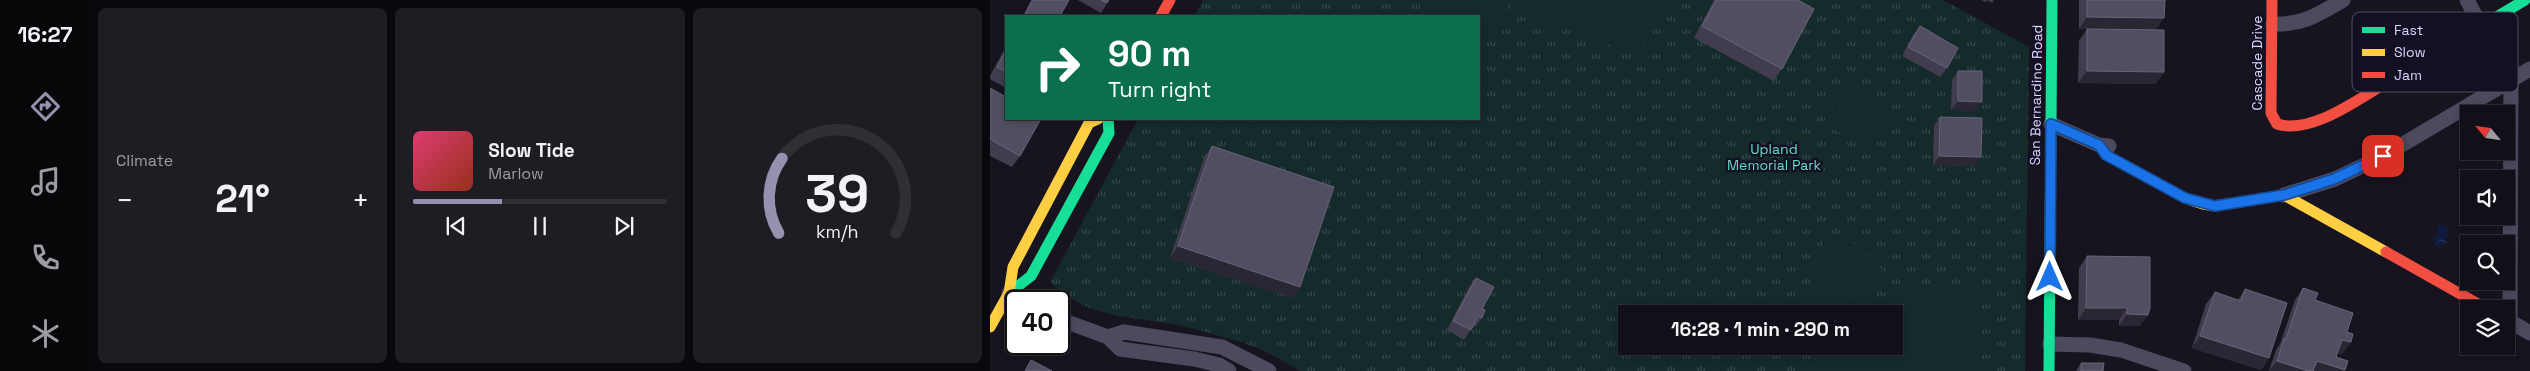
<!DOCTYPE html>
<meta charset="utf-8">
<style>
:root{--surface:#110f17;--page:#1e1d24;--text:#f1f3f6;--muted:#9c9ca1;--line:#302f36;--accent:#9791af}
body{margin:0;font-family:"Space Grotesk",sans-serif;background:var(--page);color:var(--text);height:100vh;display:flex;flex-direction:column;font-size:19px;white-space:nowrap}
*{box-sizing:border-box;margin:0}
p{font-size:16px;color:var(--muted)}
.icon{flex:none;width:28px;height:28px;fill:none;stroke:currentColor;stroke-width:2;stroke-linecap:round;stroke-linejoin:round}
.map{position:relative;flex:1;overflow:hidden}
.details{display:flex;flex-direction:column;gap:8px;padding:8px;background:#09080d;width:900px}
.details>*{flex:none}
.hud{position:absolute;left:15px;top:15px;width:475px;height:105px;border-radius:0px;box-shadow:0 2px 8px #0003,0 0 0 1px var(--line);background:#0b6e4f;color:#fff;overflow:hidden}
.needle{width:32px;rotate:299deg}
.tools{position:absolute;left:1470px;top:105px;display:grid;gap:10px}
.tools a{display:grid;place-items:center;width:55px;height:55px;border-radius:0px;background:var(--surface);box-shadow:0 2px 8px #0003,0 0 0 1px var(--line);font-size:25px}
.speed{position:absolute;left:15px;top:290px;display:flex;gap:10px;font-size:25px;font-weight:700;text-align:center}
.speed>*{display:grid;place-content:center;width:65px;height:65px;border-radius:50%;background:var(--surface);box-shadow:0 2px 8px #0003,0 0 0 1px var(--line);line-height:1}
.speed .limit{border:2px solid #111;border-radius:8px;background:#fff;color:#111}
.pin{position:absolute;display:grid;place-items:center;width:42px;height:42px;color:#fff;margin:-21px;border-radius:10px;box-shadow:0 2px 8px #0006}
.me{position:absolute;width:55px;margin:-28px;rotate:0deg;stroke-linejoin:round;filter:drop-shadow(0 0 4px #0008)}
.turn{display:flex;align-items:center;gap:18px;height:105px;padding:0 20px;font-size:22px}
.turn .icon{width:65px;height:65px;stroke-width:2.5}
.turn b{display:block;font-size:35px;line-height:42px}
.big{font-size:38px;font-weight:800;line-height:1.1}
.details .tile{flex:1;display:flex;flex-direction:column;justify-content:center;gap:8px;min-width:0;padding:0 18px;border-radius:8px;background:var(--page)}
.details .dial{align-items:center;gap:0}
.dial svg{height:130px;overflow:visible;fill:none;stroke:var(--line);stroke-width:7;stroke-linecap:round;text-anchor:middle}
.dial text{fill:var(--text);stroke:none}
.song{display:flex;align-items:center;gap:15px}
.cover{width:60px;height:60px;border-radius:8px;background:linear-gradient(135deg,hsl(340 70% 55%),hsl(10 70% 35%))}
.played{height:5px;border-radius:2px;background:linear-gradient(90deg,var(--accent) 35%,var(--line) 35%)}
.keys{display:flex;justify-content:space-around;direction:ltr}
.heat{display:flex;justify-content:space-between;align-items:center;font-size:28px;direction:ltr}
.details .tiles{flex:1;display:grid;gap:8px;grid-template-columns:repeat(3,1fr)}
.trip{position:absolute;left:628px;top:305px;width:285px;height:50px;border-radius:0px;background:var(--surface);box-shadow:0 2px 8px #0003,0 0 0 1px var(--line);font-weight:800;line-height:50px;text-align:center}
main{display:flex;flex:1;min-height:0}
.menu{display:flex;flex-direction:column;width:90px;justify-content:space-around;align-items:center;background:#070609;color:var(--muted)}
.menu .icon{width:35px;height:35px}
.menu .on{color:var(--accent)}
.menu b{font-size:22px;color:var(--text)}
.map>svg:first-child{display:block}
.park{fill:url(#park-tufts);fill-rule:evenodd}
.pitch{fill:#142a2b}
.water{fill:url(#water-ripples)}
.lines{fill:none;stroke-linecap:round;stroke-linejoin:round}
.street{stroke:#4d4a60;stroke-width:15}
.fast{stroke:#16e098;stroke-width:11}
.slow{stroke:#ffcf43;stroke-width:11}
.jam{stroke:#f24e42;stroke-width:11}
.wall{fill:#423d4e}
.shaded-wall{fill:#2a2633}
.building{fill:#524e61;stroke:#686379}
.route-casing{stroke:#114b97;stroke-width:12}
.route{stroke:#1a73e8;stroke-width:9}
.labels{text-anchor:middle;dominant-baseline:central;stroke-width:5;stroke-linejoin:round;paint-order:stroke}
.street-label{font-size:14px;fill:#dcd5fd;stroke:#141024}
.park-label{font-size:14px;fill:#65d9c3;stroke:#141024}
.key{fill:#141024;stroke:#504b65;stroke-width:1}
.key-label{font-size:14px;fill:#dcd5fd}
</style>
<main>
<nav class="menu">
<b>16:27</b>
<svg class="icon on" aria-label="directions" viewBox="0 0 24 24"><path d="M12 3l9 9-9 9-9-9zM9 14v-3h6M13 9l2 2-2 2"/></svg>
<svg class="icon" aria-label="music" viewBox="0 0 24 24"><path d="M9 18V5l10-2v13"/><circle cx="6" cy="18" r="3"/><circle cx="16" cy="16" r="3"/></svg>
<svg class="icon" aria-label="phone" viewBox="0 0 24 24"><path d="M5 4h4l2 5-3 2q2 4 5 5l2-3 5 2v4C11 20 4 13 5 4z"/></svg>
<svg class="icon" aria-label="climate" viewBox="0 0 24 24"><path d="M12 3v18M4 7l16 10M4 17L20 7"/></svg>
</nav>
<section class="details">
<div class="tiles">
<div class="tile"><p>Climate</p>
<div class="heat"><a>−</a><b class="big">21°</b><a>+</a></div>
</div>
<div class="tile">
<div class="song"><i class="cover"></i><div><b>Slow Tide</b><p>Marlow</p></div></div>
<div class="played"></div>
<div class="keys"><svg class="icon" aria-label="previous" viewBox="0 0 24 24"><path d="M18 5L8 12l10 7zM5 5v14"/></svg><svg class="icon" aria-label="pause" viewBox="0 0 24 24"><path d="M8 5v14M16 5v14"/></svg><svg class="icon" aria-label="next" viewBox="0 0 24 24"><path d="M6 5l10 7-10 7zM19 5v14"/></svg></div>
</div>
<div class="tile dial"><svg viewBox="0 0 100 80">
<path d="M14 69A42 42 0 1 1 86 69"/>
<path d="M14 69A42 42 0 0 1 16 23" stroke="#9791af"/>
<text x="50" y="56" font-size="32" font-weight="700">39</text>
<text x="50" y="72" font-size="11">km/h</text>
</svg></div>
</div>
</section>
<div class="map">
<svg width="1540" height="371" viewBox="0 0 1540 371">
<defs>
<pattern id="park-tufts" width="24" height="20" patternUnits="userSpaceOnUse" patternTransform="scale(1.25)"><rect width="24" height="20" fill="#142a2b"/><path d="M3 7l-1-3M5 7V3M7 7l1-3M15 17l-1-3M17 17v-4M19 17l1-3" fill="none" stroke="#36484b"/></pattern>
<pattern id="water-ripples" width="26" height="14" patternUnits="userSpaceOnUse" patternTransform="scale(1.25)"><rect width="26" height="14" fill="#0e1b3d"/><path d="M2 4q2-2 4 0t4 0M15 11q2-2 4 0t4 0" fill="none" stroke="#303b5a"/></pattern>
</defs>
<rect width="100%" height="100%" fill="#17141f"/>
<path class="park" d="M213,0H953L1039,47L1035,371H310C295,363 279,352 262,346C240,338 215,332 192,326C144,315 98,321 60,282L148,119H489V16H204ZM636,314H904V346H636Z"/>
<path class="pitch" d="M429,0H521L509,22L489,28V16H459Z
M532,0H673L656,44L642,54L536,12Z
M854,86L901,112L881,149L833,123Z
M848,235C860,237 899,270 897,281L891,289L839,314L833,313L826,308L825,301C826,280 821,238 848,235Z
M953,287L970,288L988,293L985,371H814L830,346H904V314H866C894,298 921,289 953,287Z"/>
<path class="water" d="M1448,225H1455L1458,228L1456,243L1449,248L1444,244L1443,237L1446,236Z"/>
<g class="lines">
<path class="street" d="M1477,0L1491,26
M1283,24C1313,25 1327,15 1353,0
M1061,124L1109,145L1119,146
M1294,195L1345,179L1393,156L1540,69
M19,293L36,301
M69,319L118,337L130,349L204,359L229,365L239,371
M1516,319L1540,333
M1520,322L1521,81
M118,337L134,332L232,347L279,371
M1060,344L1100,345L1131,350L1194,371"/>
<path class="fast" d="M1396,83L1535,0
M19,293L41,276L119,133L118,119
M1059,371L1062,0"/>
<path class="slow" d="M1109,145L1116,155L1195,198L1213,204L1225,206L1294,195L1396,252
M0,327L19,293L23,267L99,123L108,119"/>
<path class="jam" d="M1282,0L1281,113L1287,124C1321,135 1368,99 1396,83
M171,16L180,0
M1396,252L1497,309"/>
</g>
<path class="wall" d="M41,0H79L70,16H33Z
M88,0H119L111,13Z
M724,0H808L792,69L784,81L704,38Z
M991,0H1004L1002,3L997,0L996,2Z
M1089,0H1175L1166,30L1174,72L1165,84L1088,83L1089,41L1097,29H1089Z
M930,26L957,68L950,77L912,56L923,35Z
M16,46V88L0,79V76Z
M968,71L985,111L961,110L962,80Z
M0,88L30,156L22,167L0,156Z
M950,117L991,157L984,166L943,165L944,126Z
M222,146L310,287L302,298L180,258L214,158Z
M1097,256L1160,257L1150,326H1129V320H1088L1089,268Z
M486,278L492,318L485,327L483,326L474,340L457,330L479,287Z
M1313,288L1357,332L1361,342L1352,354L1347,353L1346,357L1354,371H1279L1286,350L1290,344L1305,300Z
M1255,289L1279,358L1271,370L1202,348L1216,304L1225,292L1248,300Z
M1091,363L1113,371H1086Z"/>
<path class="shaded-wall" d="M1097,17L1174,18L1166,30L1089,29Z
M1097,71L1174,72L1165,84L1088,83Z
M968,101L992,102L985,111L961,110Z
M949,156L991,157L984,166L943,165Z
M188,246L310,287L302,298L180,258Z
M1096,308H1137L1129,320H1088Z
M1137,314L1158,315L1150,326H1129Z
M1210,336L1279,358L1271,370L1202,348Z
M1352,340L1361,342L1352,354L1343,351Z
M1287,361L1318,371H1279Z
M1327,361L1355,370L1354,371H1320Z"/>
<path class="building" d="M43,0H79L70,16H34Z
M111,0H119L117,3Z
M726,0H808L824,9L792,69L712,26Z
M1097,0H1175L1174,18L1097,17Z
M930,26L968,48L957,68L918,47Z
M1097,29L1174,30V72L1097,71Z
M16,50V72L7,67Z
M968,71H992V102L968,101Z
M0,88L16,97V119H51L30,156L0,139Z
M950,117L992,118L991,157L949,156Z
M222,146L344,187L310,287L188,246Z
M1097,256L1160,257V308L1158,315L1137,314V308H1096Z
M486,278L504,287L492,309L495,310L492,318L488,316L481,330L463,321Z
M1313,288L1328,293L1325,300L1363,313L1357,332L1363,334L1361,342L1352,340L1346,357L1358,361L1355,370L1327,361L1323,371H1318L1287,361L1294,339H1296Z
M1255,289L1297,303L1279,358L1210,336L1225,292L1251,301Z
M41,360L62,371H35Z
M1091,363H1114L1113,371H1091Z"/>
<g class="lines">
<g class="route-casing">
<path id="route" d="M1060,277L1061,124L1109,145L1116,155L1195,198L1225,206L1294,195L1344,179L1393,156"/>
</g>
<use href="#route" class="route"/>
</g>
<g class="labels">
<g class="street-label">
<text transform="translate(1267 63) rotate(-90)">Cascade Drive</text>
<text transform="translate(1046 95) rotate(-89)">San Bernardino Road</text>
</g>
<g class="park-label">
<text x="784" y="149">Upland<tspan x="784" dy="16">Memorial Park</tspan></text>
</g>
</g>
<rect x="1362" y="12" width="166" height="80" rx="8" class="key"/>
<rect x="1372" y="27" width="23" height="6" fill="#16e098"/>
<rect x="1372" y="49" width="23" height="7" fill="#ffcf43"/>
<rect x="1372" y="72" width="23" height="6" fill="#f24e42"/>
<g class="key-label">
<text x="1404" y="35">Fast</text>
<text x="1404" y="57">Slow</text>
<text x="1404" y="80">Jam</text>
</g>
</svg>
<div class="tools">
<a><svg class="needle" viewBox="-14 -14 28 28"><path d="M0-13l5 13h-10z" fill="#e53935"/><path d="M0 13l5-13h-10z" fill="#9c9ca1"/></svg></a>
<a><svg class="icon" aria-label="sound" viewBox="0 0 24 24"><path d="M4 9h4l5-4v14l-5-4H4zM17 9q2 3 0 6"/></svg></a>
<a><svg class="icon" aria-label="search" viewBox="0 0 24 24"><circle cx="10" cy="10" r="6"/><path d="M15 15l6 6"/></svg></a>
<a><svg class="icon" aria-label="layers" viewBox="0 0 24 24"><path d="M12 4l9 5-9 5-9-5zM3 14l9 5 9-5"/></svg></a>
</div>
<div class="speed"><div class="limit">40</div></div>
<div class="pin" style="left:1393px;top:156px;background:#d93025"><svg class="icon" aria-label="arrive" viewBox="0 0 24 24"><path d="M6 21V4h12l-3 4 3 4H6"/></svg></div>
<svg class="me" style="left:1060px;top:277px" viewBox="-20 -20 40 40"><path d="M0-17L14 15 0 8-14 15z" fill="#1a73e8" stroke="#fff" stroke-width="4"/></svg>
<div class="trip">16:28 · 1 min · 290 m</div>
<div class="hud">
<div class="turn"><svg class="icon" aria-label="right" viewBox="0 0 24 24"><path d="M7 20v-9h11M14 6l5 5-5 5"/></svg><div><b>90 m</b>Turn right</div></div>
</div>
</div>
</main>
